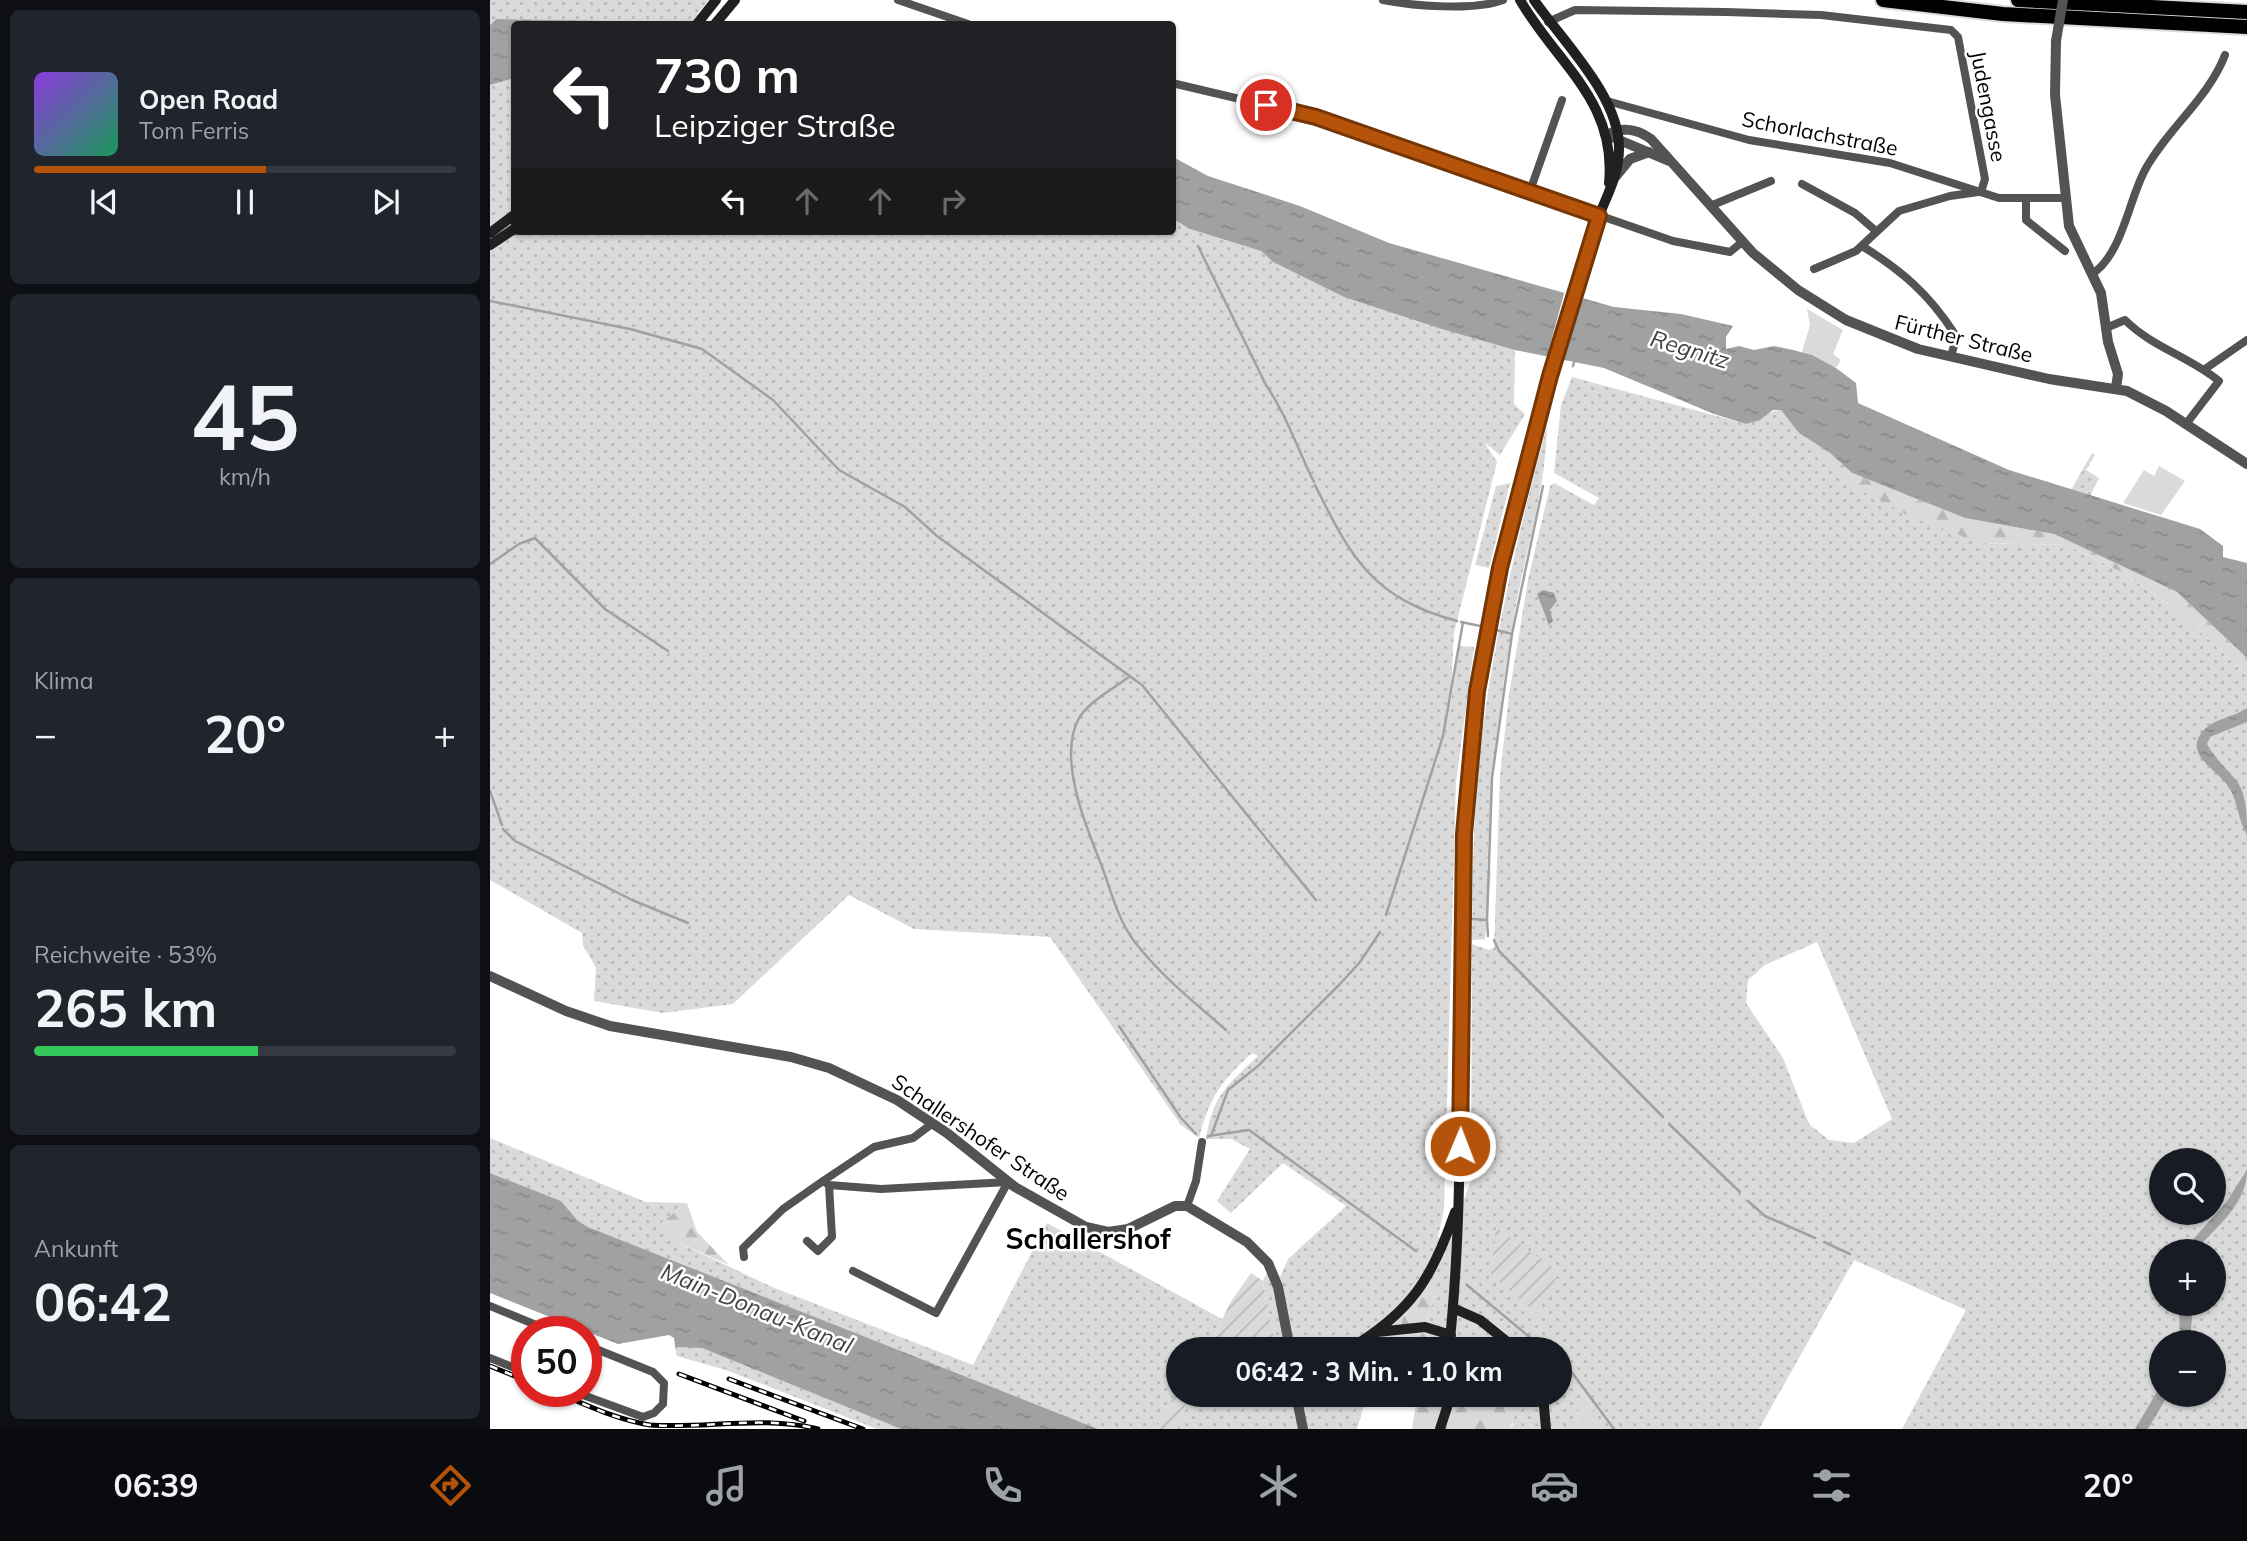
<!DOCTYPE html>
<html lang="de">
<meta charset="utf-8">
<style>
:root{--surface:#171b24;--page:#20242c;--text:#f1f3f6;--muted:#9ea1a6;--line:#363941;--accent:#b45309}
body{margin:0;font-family:Mulish,sans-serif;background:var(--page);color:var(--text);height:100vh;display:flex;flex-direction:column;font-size:26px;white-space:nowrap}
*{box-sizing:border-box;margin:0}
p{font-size:23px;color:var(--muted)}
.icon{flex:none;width:38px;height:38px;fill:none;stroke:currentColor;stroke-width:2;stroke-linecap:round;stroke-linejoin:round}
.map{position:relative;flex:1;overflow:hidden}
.side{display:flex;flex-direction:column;gap:10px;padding:10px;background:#0d0f14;width:490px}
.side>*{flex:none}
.hud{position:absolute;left:21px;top:21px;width:665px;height:214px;border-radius:7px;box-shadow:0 2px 5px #0004;background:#202124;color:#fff;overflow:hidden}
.tools{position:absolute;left:1659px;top:1148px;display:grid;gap:14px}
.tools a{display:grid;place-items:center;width:77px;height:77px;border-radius:50%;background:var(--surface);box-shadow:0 2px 5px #0004;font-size:35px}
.speed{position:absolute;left:21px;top:1316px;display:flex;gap:14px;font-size:35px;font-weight:700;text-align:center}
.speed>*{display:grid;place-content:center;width:91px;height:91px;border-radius:50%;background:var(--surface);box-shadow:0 2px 5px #0004;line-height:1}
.speed .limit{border:10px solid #d22;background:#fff;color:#111}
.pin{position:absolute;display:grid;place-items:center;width:60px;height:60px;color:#fff;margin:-30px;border:4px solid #fff;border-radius:50%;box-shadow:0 2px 7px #0007}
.me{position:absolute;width:77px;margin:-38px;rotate:1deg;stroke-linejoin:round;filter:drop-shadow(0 0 5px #0008)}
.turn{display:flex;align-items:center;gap:24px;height:147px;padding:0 28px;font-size:32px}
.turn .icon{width:91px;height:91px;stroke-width:2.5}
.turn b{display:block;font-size:49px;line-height:60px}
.lanes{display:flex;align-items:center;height:66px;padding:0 28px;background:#0003;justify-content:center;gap:35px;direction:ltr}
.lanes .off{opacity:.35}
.big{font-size:52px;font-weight:700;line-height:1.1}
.side .card{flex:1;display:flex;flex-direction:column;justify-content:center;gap:10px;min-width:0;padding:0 24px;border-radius:10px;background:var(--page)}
.side .dial{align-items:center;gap:0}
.dial b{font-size:91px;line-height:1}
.song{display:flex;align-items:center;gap:21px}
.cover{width:84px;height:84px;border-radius:10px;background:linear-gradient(135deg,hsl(270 70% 55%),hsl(150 70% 35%))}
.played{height:7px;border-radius:4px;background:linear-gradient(90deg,var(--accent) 55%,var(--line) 55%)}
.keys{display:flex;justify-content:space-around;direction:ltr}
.heat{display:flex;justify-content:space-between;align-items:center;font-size:38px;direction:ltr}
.charge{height:10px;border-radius:5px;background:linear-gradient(90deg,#34c759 53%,var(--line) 0)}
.trip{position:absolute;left:676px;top:1337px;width:406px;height:70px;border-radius:35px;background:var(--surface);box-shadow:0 2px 5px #0004;font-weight:700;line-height:70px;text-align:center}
.menu{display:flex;height:112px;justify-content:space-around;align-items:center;background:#090b0e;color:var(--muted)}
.menu .icon{width:49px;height:49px}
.menu .current{color:var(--accent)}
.menu b{font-size:32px;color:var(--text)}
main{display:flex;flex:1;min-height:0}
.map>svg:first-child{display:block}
.grass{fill:url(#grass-dots);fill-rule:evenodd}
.forest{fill:url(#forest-firs)}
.park{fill:#dadada}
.garden{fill:url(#garden-furrows)}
.water{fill:url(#water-ripples)}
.pier{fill:#fff}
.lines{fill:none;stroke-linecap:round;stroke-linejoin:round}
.stream{stroke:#a1a1a1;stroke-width:2.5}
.motorway-casing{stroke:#dbdbdb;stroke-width:18}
.minor{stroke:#535353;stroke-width:8}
.tertiary{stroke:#535353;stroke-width:10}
.secondary{stroke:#202020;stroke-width:10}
.motorway{stroke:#000;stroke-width:14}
.rail-casing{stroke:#000;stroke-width:5}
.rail{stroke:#fff;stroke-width:2.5;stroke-dasharray:8;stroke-linecap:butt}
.tertiary-bridge{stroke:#535353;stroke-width:10}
.route-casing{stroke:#753606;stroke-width:18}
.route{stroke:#b45309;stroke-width:12}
.labels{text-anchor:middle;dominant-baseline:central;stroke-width:5;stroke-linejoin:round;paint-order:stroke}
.street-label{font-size:21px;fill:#000;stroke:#fff}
.water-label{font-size:23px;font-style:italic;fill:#424242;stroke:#fff}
.district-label{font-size:28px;font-weight:bold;fill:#000;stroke:#fff}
</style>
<main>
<section class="side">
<div class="card">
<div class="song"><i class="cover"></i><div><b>Open Road</b><p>Tom Ferris</p></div></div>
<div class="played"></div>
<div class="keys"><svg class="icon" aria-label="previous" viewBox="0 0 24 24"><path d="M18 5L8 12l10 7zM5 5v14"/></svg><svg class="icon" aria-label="pause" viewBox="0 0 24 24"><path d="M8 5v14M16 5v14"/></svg><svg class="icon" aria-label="next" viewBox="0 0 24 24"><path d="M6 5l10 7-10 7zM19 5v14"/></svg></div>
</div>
<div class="card dial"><b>45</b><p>km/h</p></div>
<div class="card"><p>Klima</p>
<div class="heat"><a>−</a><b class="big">20°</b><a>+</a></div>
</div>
<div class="card"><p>Reichweite · 53%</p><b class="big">265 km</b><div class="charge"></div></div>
<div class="card"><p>Ankunft</p><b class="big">06:42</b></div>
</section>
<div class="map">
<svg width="1757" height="1429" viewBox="0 0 1757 1429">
<defs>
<pattern id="grass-dots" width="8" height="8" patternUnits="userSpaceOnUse" patternTransform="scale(1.75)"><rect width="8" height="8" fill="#dadada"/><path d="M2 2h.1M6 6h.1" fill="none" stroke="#b9b9b9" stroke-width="1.8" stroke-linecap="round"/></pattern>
<pattern id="forest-firs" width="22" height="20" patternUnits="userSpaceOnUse" patternTransform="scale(1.75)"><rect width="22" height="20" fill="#dadada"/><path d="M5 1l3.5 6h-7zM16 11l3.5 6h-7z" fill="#b9b9b9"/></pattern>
<pattern id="garden-furrows" width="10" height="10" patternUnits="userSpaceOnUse" patternTransform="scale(1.75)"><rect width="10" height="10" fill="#dadada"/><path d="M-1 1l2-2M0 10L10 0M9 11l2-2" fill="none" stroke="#b9b9b9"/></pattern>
<pattern id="water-ripples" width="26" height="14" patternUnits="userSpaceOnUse" patternTransform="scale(1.75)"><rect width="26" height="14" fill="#a1a1a1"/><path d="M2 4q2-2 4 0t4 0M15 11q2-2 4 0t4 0" fill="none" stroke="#898989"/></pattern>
</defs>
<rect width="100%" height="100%" fill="#fff"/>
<path class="grass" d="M0,0H219L207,14L220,24L6,19L0,25Z
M24,78V231H682L683,219L700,229L771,251L783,262L854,297L1025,350L1024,404L1035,414L1010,455L994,442L1007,462L964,633L960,708L969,646L984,647L966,782L954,1209L948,1237L958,1242L981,1181L982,944L999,950L1004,948L1010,776L1019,695L1038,580L1060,486L1064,483L1104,505L1109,498L1064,473L1071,405L1082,377L1256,424C1269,421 1279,410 1291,410L1354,482L1491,543L1577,545L1633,573L1680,605L1757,674V1429H1412L1476,1310L1364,1260L1269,1429H1111L1100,1415L1103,1410L1093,1389L1085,1429H1020L1023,1425L1016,1406L979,1400L981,1395H1069V1349H949L944,1340L932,1333L942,1304L943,1284L913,1318L906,1342L932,1349H786L773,1281L783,1261L790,1277L798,1259L856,1206L793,1163L741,1213L727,1201L760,1149L741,1139H716C723,1095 737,1085 768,1056L762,1053C732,1080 719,1098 709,1138L691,1125L560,937L424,929L359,895L243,1004L173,1013L104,1001L106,968L93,945L92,933L0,880V85ZM1327,942L1402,1119L1364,1143L1339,1140L1319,1124L1293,1058L1256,1003L1258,980L1275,965ZM1671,1160H1724V1213H1671ZM1671,1251H1724V1304H1671ZM1671,1342H1724V1395H1671Z
M1057,426C1056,487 1037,545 1026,605C1010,693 1001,781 997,871H1001L995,939L982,940C983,869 983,798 993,727C1007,625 1030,525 1057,426Z
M1602,453L1605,455L1596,470L1609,478L1600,496L1581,490Z
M1020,483L999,568L985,565L1006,486Z
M0,1138L156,1202L197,1203L168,1226L185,1241L282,1287L483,1365L557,1223L732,1319L718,1349H688V1388L666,1429H608L98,1227L88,1221L71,1201L0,1173Z
M199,1346L212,1348L411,1429H387L236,1370L187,1356L185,1347Z
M697,1395H750L790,1407V1395H877L867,1429H690Z"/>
<path class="forest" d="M1309,433L1340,453L1362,473L1475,518L1564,534L1687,592L1757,658V674L1680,605L1633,573L1577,545L1491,543L1421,517L1354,482Z
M197,1203L207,1232L239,1265L185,1241L167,1226Z
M944,1282L942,1304L932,1333L944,1340L949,1349H932L906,1343L913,1318Z
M902,1395H981L980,1400L1016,1406L1025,1416L1020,1429H922L926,1403Z"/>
<path class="park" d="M1317,309L1353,330L1343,354L1351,360L1346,368L1312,352L1320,325Z
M1669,466L1695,481L1671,515L1633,503L1654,470L1664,476Z
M1093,1388L1103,1410L1100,1415L1111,1429H1085Z"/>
<path class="garden" d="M1006,1228L1070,1272L1047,1314L1001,1275Z
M761,1273L773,1281L786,1349H718L740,1303Z
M688,1388V1395H697L690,1429H666Z"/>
<path class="water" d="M6,19L117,21L141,24H24V78L0,85V25Z
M683,157L718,176L810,206L899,243L1124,307L1191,314L1243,326L1236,337V349L1249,346L1264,350L1284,346L1303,350L1322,355L1346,368L1366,383L1368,403L1519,470L1710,529L1733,546V557L1757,563V658L1687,592L1564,534L1475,518L1362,473L1340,453L1309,433L1291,410H1283L1270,420L1256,424L1224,414L1114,368L1025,350L952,329L854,297L783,262L771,251L700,229L683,219Z
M1053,590L1064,593L1067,601L1060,610L1063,621L1059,625L1047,594Z
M1757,708V722L1720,737L1717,744C1724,757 1736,768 1746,780C1757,794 1757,818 1757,835C1748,820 1748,803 1740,789C1729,770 1692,755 1713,731C1723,719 1744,717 1757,708Z
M1757,1170C1757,1204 1727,1226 1705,1251H1693L1737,1201Z
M0,1173L71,1201L88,1221L98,1227L608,1429H411L212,1348L185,1347L184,1338L179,1335L128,1344L0,1293Z
M1689,1304H1700L1702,1317L1700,1342H1690Z
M1671,1385V1395H1678L1658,1429H1645Z"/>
<path class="pier" d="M1075,290L1090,294L1072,363L1056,360Z"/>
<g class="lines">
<path class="stream" d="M708,246L776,385C796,414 808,450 824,482
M0,301L140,329L212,349L283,400L349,470L415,507L447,536L652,685L826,900
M1083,366L1084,362
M825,485C862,560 883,598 967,621
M0,564L29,544L45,538L115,609L178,651
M971,622L995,627
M1002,629L1022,634L1053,486
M640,676C625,688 597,702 588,720C568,760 596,827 611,864C621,890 627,918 644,941C670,975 704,1002 736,1030
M0,791L12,825
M13,829L25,841L142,900L198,923
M896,915L953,736L973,622
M982,919L997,920L1002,778L1022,634
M997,920L998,936
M1004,940L1009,951L1173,1117
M629,1026L691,1118L706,1134
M1179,1124L1250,1192
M718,1136L759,1130L926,1251
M721,1136L738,1090L768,1066L850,984L870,962L890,932
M1258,1201L1275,1216L1325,1238
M1334,1242L1360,1254
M977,1285L1054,1349
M1069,1362L1083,1374L1124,1429"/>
<g class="motorway-casing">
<path id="motorway" d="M1393,0L1513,14L1757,27
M1528,0L1757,12"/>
</g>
<path class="minor" d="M408,0L478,24
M893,0C924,6 984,11 1013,0
M1058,22L1085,10L1236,12L1331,15L1461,30L1468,37L1495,179L1491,192
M682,83L826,117L1183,241L1240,252L1252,242
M1117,101L1259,140L1400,163L1509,198H1575
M1312,184L1365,213L1386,231
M1040,191L1072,100
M1536,200V220L1575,251
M1220,206L1281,181
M1372,246C1411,270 1439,294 1464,333L1466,339L1461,356
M1324,269L1366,251L1409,211L1460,196L1488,192
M1602,274C1632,255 1639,199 1655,170C1678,128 1718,99 1735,55
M1616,328L1635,320C1662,347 1700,357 1729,381L1696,424
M1715,369L1757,340
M333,1181L384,1147L423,1138L443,1123
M697,1206L706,1181L712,1142
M317,1241L328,1251L342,1237L339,1185
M254,1257L253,1248L293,1209L333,1181L339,1185L391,1189L518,1182
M363,1271L446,1313L518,1182
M0,1306L63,1332
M0,1358L37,1373
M82,1391L153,1417L164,1413L173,1404L174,1383L163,1372L96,1345"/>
<path class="tertiary" d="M1566,41L1565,95L1579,226L1611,293L1618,342L1628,374L1626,388
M1117,135C1133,126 1147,129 1161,139L1263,253L1308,290L1356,320L1428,349L1559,379L1637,391L1676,411L1757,464
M1122,137L1179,161
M1126,176L1140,159L1159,152
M0,976L76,1011L120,1026L301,1057L339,1068L407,1100L457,1133L525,1187L596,1227L618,1232L638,1229L685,1206H697L757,1242L778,1263L788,1287L800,1349
M806,1395L813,1429"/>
<path class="secondary" d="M1030,0C1067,64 1127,101 1119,183
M207,24L226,0
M225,24L245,0
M0,233L24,215
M0,245L24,229
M963,1308L990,1320L1026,1349
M887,1332L935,1327L961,1335
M859,1349C921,1312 942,1279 965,1212
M959,1349C984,1117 953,881 994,649C1015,528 1049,407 1085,289C1092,264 1100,240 1109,216C1118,193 1129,174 1129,149C1130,97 1073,42 1044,0
M1053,1395L1056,1429
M950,1429L961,1395"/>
<use href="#motorway" class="motorway"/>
<g class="rail-casing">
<path id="rail" d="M0,1366L37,1381
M189,1374L314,1421
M239,1379L373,1429
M63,1391C94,1404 127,1420 160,1425C216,1429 272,1415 328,1429"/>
</g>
<use href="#rail" class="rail"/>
<path class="tertiary-bridge" d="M1566,41L1573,0"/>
</g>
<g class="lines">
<g class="route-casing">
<path id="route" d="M776,105L826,117L1109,216L1060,376L1010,568L987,691L974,834L970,1146"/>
</g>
<use href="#route" class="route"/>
</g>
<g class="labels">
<g class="street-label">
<text transform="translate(1499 106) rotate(79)">Judengasse</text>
<text transform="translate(1330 133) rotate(11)">Schorlachstraße</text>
<text transform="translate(1474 338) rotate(14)">Fürther Straße</text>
<text transform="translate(491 1137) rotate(34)">Schallershofer Straße</text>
</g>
<g class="water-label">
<text transform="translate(1200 349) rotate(17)">Regnitz</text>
<text transform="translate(267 1308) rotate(22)">Main-Donau-Kanal</text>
</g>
<g class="district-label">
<text x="598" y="1238">Schallershof</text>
</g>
</g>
</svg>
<div class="tools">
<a><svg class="icon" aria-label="search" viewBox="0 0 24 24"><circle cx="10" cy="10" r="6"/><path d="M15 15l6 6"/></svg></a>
<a>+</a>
<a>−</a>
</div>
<div class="speed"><div class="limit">50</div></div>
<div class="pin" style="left:776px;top:105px;background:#d93025"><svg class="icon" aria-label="arrive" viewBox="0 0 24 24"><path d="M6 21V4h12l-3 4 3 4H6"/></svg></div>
<svg class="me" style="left:970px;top:1146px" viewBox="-20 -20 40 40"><circle r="17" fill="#b45309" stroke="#fff" stroke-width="3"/><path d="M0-11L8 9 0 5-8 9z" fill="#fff"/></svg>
<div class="trip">06:42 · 3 Min. · 1.0 km</div>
<div class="hud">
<div class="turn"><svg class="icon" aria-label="left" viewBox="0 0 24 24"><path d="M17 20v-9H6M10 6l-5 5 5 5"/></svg><div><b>730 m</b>Leipziger Straße</div></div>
<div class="lanes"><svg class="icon" aria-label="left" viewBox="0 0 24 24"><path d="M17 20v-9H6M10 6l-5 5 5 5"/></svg><svg class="icon off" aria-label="ahead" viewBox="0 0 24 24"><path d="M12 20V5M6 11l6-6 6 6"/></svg><svg class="icon off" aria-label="ahead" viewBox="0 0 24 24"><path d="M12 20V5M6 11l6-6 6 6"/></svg><svg class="icon off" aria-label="right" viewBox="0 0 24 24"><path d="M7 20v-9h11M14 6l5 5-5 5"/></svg></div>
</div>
</div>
</main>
<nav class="menu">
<b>06:39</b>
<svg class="icon current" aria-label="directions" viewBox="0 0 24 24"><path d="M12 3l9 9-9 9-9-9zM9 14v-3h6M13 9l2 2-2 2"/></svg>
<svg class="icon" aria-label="music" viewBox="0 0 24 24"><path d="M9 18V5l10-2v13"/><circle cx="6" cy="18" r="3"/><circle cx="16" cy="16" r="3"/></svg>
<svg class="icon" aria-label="phone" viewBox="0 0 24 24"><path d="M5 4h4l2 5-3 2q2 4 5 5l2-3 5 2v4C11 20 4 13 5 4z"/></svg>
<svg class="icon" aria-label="climate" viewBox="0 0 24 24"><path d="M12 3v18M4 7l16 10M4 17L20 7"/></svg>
<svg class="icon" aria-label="car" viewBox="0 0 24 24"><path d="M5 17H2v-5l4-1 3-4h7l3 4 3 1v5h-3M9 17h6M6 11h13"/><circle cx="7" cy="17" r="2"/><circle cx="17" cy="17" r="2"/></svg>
<svg class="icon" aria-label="filters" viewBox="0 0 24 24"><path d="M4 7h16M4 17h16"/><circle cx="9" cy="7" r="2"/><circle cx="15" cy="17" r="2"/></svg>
<b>20°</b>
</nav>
